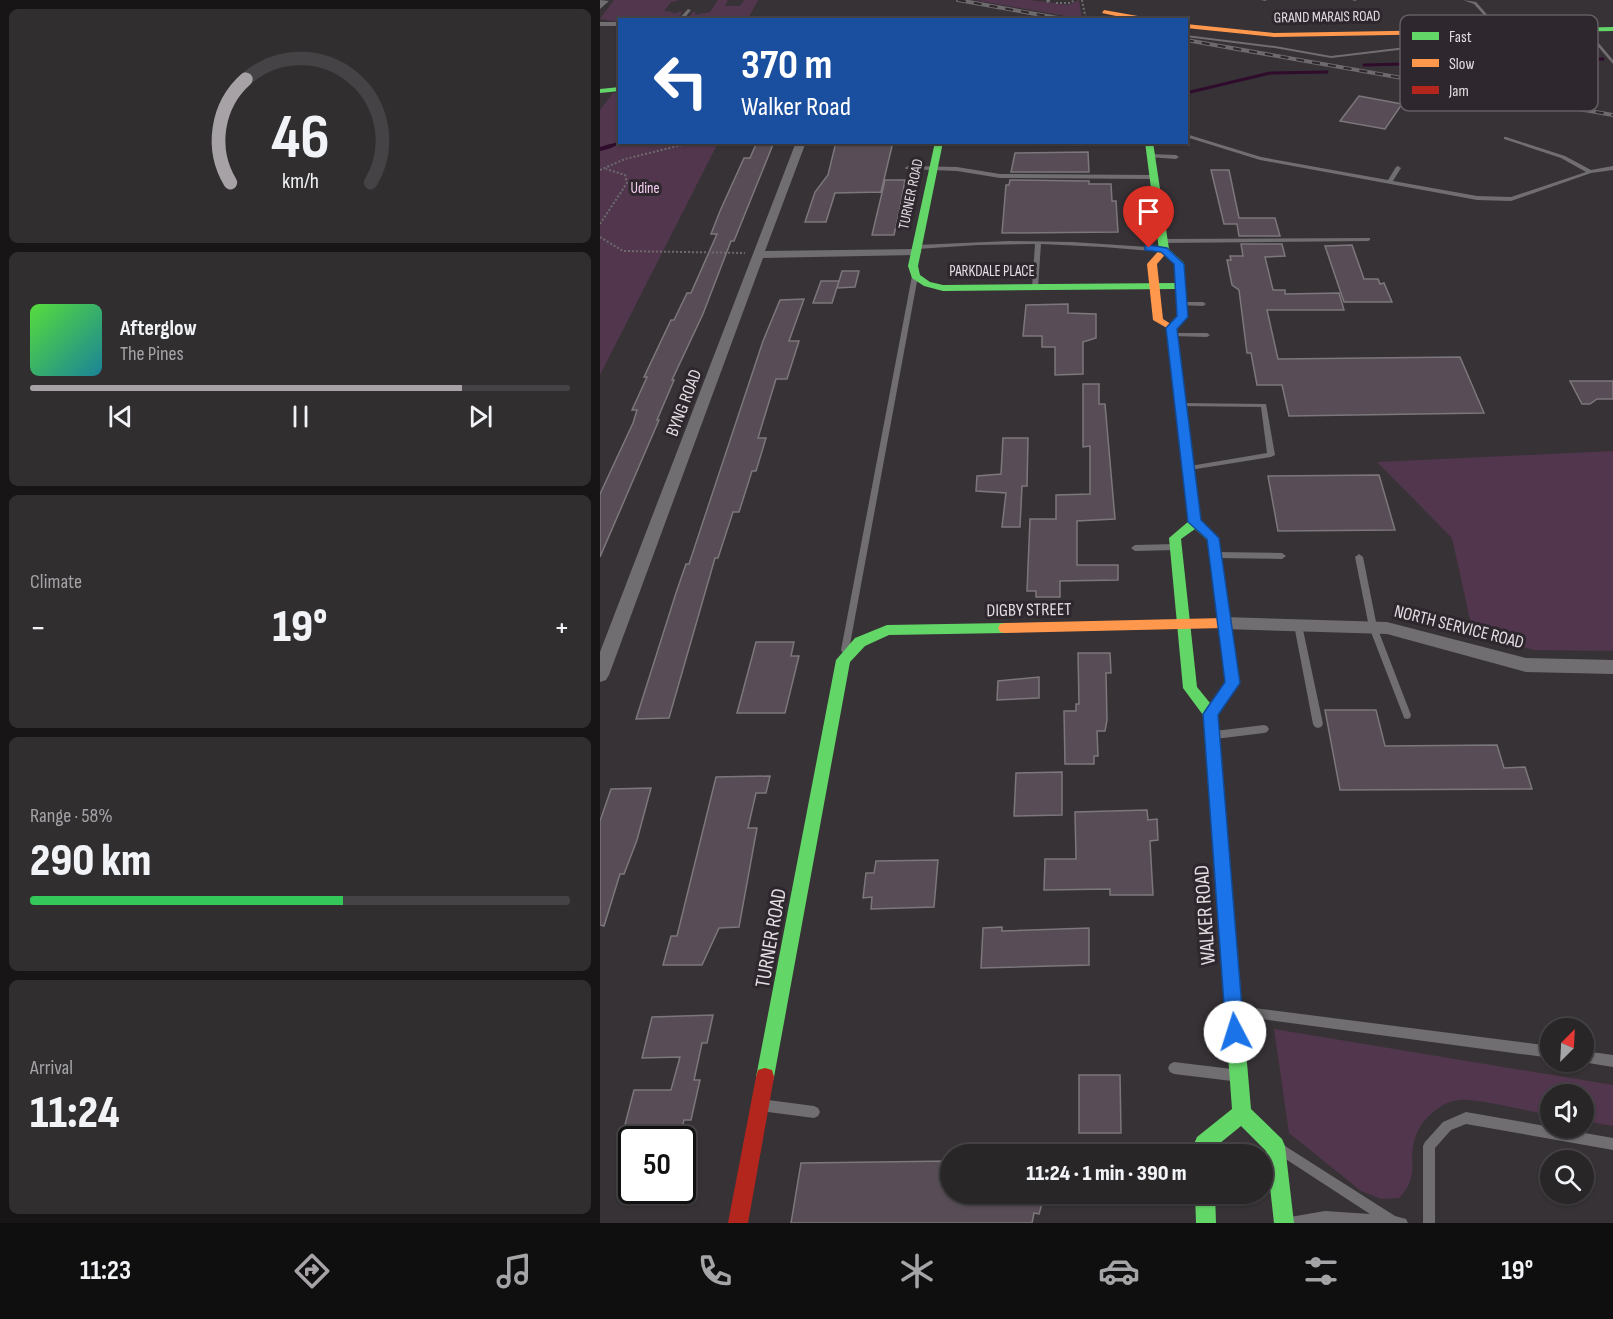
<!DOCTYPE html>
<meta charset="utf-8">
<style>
:root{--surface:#292628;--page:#312e30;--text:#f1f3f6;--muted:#a5a5a8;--line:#454345;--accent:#a7a2a6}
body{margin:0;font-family:"Sofia Sans Condensed",sans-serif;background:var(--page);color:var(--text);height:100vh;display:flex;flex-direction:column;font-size:22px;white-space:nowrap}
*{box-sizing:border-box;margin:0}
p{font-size:20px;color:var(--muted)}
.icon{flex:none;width:33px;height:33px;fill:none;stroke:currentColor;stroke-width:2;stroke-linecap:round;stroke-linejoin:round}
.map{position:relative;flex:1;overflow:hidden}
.details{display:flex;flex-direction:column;gap:9px;padding:9px;background:#171516;width:600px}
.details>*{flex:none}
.hud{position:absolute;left:18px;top:18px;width:570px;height:126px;border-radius:0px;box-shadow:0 2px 4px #0004,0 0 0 2px var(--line);background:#1a4fa0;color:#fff;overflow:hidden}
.needle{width:39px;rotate:24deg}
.fabs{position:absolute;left:940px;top:1018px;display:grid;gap:12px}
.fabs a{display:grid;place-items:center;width:54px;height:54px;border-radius:50%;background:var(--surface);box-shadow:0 2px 4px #0004,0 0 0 2px var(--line);font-size:30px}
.speed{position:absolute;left:18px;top:1126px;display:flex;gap:12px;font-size:30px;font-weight:700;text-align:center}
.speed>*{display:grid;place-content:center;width:78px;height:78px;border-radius:50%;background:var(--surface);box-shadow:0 2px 4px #0004,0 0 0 2px var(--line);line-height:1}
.speed .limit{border:3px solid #111;border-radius:9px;background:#fff;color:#111}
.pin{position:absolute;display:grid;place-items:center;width:51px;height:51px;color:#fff;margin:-62px -26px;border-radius:50% 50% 50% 0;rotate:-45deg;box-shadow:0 0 6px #0007}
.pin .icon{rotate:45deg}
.me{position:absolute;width:66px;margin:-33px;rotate:355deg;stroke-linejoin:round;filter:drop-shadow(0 0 4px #0008)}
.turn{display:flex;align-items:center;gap:21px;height:126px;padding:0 24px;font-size:27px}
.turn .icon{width:78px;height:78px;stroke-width:2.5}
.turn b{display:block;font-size:42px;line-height:51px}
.big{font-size:45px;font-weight:800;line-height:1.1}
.details .widget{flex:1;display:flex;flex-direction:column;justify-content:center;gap:9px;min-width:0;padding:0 21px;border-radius:9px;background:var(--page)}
.details .dial{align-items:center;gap:0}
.dial svg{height:156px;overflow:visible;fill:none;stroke:var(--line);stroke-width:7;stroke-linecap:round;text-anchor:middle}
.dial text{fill:var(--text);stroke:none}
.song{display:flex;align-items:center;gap:18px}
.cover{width:72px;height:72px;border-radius:9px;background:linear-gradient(135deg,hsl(110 70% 55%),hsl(190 70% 35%))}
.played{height:6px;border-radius:3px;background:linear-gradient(90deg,var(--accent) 80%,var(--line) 80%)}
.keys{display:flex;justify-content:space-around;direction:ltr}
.heat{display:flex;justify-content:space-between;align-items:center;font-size:33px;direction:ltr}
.charge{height:9px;border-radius:4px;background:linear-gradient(90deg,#34c759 58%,var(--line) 0)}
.trip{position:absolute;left:340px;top:1144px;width:333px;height:60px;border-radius:30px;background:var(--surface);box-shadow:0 2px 4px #0004,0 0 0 2px var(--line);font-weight:800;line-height:60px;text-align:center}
.menu{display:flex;height:96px;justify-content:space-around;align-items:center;background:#100f10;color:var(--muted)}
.menu .icon{width:42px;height:42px}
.menu .on{color:var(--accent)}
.menu b{font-size:27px;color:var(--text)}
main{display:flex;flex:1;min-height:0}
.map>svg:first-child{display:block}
.green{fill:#51364d}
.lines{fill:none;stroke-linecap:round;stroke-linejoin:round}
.stream-far1{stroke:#2f0c2c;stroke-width:3}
.stream{stroke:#2f0c2c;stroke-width:4}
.building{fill:#584d56;stroke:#7b777b;stroke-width:1.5}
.path{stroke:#6d6b6d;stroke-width:2;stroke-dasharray:2 2;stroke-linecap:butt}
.lane{fill:#706e70;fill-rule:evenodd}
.street{fill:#706e70;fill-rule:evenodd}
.fast{fill:#63d668;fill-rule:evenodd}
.slow{fill:#ff974d;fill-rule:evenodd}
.jam{fill:#b3261e;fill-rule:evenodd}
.rail-casing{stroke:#6d6b6d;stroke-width:4}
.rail{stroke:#2e272d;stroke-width:2;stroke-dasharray:8;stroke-linecap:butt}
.route{fill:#1a73e8;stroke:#114b97;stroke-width:1.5}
.labels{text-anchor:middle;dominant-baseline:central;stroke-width:6;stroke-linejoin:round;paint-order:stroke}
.far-street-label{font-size:15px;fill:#e3dee2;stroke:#2e272d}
.far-park-label{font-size:15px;fill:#f9cff3;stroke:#2e272d}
.street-label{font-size:18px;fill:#e3dee2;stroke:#2e272d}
.near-street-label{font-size:21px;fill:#e3dee2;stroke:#2e272d}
.key{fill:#2e272d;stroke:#645e63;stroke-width:1.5}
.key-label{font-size:16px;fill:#e3dee2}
</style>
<main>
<section class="details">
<div class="widget dial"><svg viewBox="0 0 100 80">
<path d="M14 69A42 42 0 1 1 86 69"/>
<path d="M14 69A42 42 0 0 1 22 16" stroke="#a7a2a6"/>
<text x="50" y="56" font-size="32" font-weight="700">46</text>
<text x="50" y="72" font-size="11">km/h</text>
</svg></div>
<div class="widget">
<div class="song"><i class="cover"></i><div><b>Afterglow</b><p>The Pines</p></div></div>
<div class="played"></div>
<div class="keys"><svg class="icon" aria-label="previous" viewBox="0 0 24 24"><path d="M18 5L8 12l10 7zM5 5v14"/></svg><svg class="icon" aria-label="pause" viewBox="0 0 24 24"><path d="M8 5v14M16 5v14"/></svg><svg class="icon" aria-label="next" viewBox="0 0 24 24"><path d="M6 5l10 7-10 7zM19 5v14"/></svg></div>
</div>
<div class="widget"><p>Climate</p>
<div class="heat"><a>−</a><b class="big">19°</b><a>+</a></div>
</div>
<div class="widget"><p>Range · 58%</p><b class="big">290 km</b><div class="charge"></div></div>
<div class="widget"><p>Arrival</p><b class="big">11:24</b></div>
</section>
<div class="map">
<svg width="1013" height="1223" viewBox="0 0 1013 1223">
<rect width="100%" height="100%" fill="#373236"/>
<path class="green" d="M14,0H76L80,1L71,2L64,11L74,12L72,14L83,11L79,17L71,19L20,20L19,22L0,19Z
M118,0H128L125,6H140L144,0H158L148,19H87L93,12H96L95,15L110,12Z
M375,0H430L468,5L479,0L482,19Z
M13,93H19L20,142L118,143L0,375V110Z
M1013,451V651L934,650L873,633L852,538L777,462Z
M674,1029L1013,1085V1126L984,1121V1095H951V1115C931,1112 876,1098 859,1100C841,1102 821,1119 815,1138C807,1163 821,1175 799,1198L781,1199L761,1191L689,1133Z"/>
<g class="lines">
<path class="stream-far1" d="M764,65L1003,59
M586,93L670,73L727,72
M6,147L24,142"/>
<path class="stream" d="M0,149L11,146"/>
</g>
<path class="building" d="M759,96L802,104L785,129L740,121Z
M157,142H174L134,241H131L103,314L72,380H74L57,420H59L0,557V494L33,423L37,410H32L47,377H44L71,320H74L87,293H91L117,234H111L120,211L144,158H150Z
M236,142H293L281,192L235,193L226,222H205L215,192L228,175Z
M488,152L489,172H411L415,153Z
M611,170H629L639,218H675L680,236H639L637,224H624Z
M285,180H305L300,208L294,235H272Z
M410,180L489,181V184H511L512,201H516L518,232L402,233L406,185H409Z
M641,244H682L685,256L665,257L673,290H685V294L739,293L744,310H667L678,359L860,357L884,413L689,416L682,385H657L651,353H647L639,290L632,285L627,260H631L630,256H643Z
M752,245L764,279H778L780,284L784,283L792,302H744L725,246Z
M242,271H259L255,287L237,288Z
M221,281H239L232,303H213Z
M204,299L189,341H199L187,379H176L158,438H166L156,471H152L139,512H133L118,558H115L69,718L36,719L76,593L86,564H89L163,341L180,300Z
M468,304V313L496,314V338L483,342V374L455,375V347H442V336H423L426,305Z
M970,381H1013V399H997L990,404H982Z
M483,384H499V404H505L515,519L477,521V565H518V580L460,581V597H436V591H427L430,519H456V495L490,494V446L483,447Z
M403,438H428L427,486H422L420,527H402L406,493L376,491L377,476L401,474Z
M779,475L795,530L678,531L668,476Z
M156,642H194L191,656H199L185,713H137Z
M478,653H510L511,673H506L507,720L505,731H497L498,756H494V764H465L464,711H476V704H479Z
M439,677V698L397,700L398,681Z
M725,710H776L785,746L897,745L904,768L925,767L932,789L740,790Z
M462,772V815L414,816L416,773Z
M170,776L166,793H156L148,828H157L139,927L119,928L102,965H63L71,936H77L116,777Z
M51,788L37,840L24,874H20L4,926L0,925V821L11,789Z
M547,810L548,820L557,819L558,840L550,841L553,895H510V889L444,890L445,859H476L475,812Z
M338,860L334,907L271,909L272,897L263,898L266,873H274L276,861Z
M402,927V931L489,928V965L381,968L383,928Z
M113,1015L107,1043H102L94,1080H100L91,1120H84L80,1135H75L73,1140H21L34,1090H71L80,1057L42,1058L52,1017Z
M479,1075H520L521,1133H479Z
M351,1161V1194H445L439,1214L434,1213L432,1223H191L201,1163Z"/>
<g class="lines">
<path class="path" d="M482,0L486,20
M456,3H470L475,0
M0,170L25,159L94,142
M0,224L27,183L25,175L6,169
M0,237L23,251L145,253"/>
<path class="lane" d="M446,0H450V2L447,3Z
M661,0H667L665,1Z
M752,0H757L755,1Z
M863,0L876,2L900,29V31H898L874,4Z
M88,9L91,10L83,20H78Z
M984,28H986L1013,60V64L984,30Z
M856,30L863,39L857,43L731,58L675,48L586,37V35L675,46L731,56L856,41L859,39L854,31Z
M586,134L661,157L788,180L796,167L798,166L801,168L793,181L877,196L911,197L986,172L961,158L904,139V137H906L965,156L991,170L1013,166V170L991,173L911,201L877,200L660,160L586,137Z
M550,154L576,155L579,157L576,159L548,157L547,156Z
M308,166L357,167L400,174L553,175L556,177L553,179L400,178L357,171L306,169L305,168Z
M770,238V240L768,241L562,243L559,241L562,239Z
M409,241L472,242L564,248L567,250L564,252L503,247L441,244L438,288L435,290L432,288L435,244L378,245L317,249L314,247L317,245Z
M315,274L318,276L249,650L248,652H242L241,650L312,276Z
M581,302H603L606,304L603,306L579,305V303Z
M573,333H607L610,335L607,337L571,336V334Z
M582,403L666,404L675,455L671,457L590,470H587L586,468L590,466L667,453L661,407L580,406V404Z
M575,544L579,547L575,550L535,551L531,548L535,545Z
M616,552L682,553L686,556L682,559L616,558L612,555Z
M759,554L763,557L777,627L811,715L810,718L807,719L804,718L803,715L769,627L755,557Z
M698,622L702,625L723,724L721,727L718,728L715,727L713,724L694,625Z
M664,725L667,726L669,729L667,732L664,733L615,739L612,738L610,735L612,732L615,731Z
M639,1006L951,1046V1058L639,1016L635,1015L633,1011L635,1007Z
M984,1051L1013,1055V1067L982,1062H984Z
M574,1062L632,1069L636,1071L638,1075L636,1079L632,1081L574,1074L570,1072L568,1068L570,1064Z
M168,1100L214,1106L218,1108L220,1112L218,1116L214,1118L168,1112L164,1110L162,1106L164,1102Z
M866,1112L1013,1138V1150L866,1124L851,1130L835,1148V1223H823V1146L825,1142L843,1122Z
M685,1146L795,1216L806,1219L808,1223H684L686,1219L690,1217L725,1211L770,1214L681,1156L679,1152L681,1148Z"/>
<path class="street" d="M0,0L9,1L0,9Z
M0,22H20V26H0Z
M196,142H206L165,251L316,249L322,252L316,255L163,258L9,675L6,680L0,682V652Z
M624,617L787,622L926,658L1013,660V674L926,672L787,634L624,629L616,623Z"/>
<path class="fast" d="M1013,27V31L849,34L846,32L849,30Z
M20,87V91L0,93V89Z
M335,142H343L318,266L320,275L330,282L343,285L575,283L574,264L559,250L545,142H553L569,249L584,263L587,317L577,328L601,520L619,538L640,683L617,715L651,1109L682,1139L685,1146L694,1223H674L666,1151L641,1126L614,1148L615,1155H595L594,1144L597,1137L632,1109L603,715L583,688L569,538L589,521L567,328L577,316L576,289L343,291L324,286L312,278L308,266ZM595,529L607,540L626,682L610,703L597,687L581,539Z
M405,623L410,624L412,628L410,632L405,633L289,635L265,646L250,662L174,1077L172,1084L165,1086L158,1084L156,1077L236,660L255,638L287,625Z
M595,1194H615L616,1223H596Z"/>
<path class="slow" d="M504,10L549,18L552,20H535L502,13Z
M586,24L674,33L849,30L852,32L849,34L674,37L586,28Z
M564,247L569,250L557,264L563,319L577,328L572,331L553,320L547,264L561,248Z
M624,618L631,623L624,628L405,633L400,632L398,628L400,624L405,623Z"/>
<path class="jam" d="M165,1068L172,1070L174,1077L148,1223H128L156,1077L158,1070Z"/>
<g class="rail-casing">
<path id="rail" d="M358,0L469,20
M586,40L1013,115"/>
</g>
<use href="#rail" class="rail"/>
</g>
<path class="route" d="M549,245L567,248L584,264L588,317L577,329L601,520L619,538L640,683L618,715L644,1032L642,1039L635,1041L629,1039L626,1032L603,714L625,682L607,539L588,522L566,328L577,316L574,264L561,252L545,250V246Z"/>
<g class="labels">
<g class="far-street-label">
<text transform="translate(727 17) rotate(-1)">GRAND MARAIS ROAD</text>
<text transform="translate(311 194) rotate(-78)">TURNER ROAD</text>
<text x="392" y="271">PARKDALE PLACE</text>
</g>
<g class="far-park-label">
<text x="45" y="188">Udine</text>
</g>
<g class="street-label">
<text transform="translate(84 403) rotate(-69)">BYNG ROAD</text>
<text transform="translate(429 610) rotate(-1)">DIGBY STREET</text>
<text transform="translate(859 627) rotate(14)">NORTH SERVICE ROAD</text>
</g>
<g class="near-street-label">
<text transform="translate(605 915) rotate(-94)">WALKER ROAD</text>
<text transform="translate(171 938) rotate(-80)">TURNER ROAD</text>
</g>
</g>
<rect x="800" y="15" width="198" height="96" rx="9" class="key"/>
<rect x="812" y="32" width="27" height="8" fill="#63d668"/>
<rect x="812" y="59" width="27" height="8" fill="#ff974d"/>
<rect x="812" y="86" width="27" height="8" fill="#b3261e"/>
<g class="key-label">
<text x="849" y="42">Fast</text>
<text x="849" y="69">Slow</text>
<text x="849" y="96">Jam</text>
</g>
</svg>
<div class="fabs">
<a><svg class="needle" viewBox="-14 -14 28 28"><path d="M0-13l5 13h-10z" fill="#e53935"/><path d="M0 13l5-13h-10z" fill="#a5a5a8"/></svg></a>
<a><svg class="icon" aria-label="sound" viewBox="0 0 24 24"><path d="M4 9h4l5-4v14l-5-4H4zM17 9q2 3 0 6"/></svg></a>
<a><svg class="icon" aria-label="search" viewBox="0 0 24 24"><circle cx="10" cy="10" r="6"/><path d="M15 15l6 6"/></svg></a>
</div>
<div class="speed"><div class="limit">50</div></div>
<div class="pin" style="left:549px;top:248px;background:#d93025"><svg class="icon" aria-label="arrive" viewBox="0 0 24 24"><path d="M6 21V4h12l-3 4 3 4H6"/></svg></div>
<svg class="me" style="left:635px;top:1032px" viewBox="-20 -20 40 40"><circle r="19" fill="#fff"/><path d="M0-13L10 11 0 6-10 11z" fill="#1a73e8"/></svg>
<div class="trip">11:24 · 1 min · 390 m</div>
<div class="hud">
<div class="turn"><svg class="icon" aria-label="left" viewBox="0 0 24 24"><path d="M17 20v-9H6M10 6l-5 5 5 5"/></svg><div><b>370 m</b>Walker Road</div></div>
</div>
</div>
</main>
<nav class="menu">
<b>11:23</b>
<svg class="icon on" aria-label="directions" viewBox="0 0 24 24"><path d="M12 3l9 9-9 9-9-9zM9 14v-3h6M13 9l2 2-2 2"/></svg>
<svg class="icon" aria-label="music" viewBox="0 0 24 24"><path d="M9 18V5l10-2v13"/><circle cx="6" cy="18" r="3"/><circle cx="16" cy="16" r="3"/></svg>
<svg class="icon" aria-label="phone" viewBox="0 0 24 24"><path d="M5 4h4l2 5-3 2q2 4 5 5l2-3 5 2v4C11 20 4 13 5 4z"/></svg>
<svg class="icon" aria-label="climate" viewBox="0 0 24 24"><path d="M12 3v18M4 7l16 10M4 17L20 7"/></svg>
<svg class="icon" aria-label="car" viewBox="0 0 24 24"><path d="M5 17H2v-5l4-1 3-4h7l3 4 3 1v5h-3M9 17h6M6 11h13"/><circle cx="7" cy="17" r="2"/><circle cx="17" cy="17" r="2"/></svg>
<svg class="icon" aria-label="filters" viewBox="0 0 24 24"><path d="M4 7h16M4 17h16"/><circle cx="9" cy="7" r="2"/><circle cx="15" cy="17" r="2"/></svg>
<b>19°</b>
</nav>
